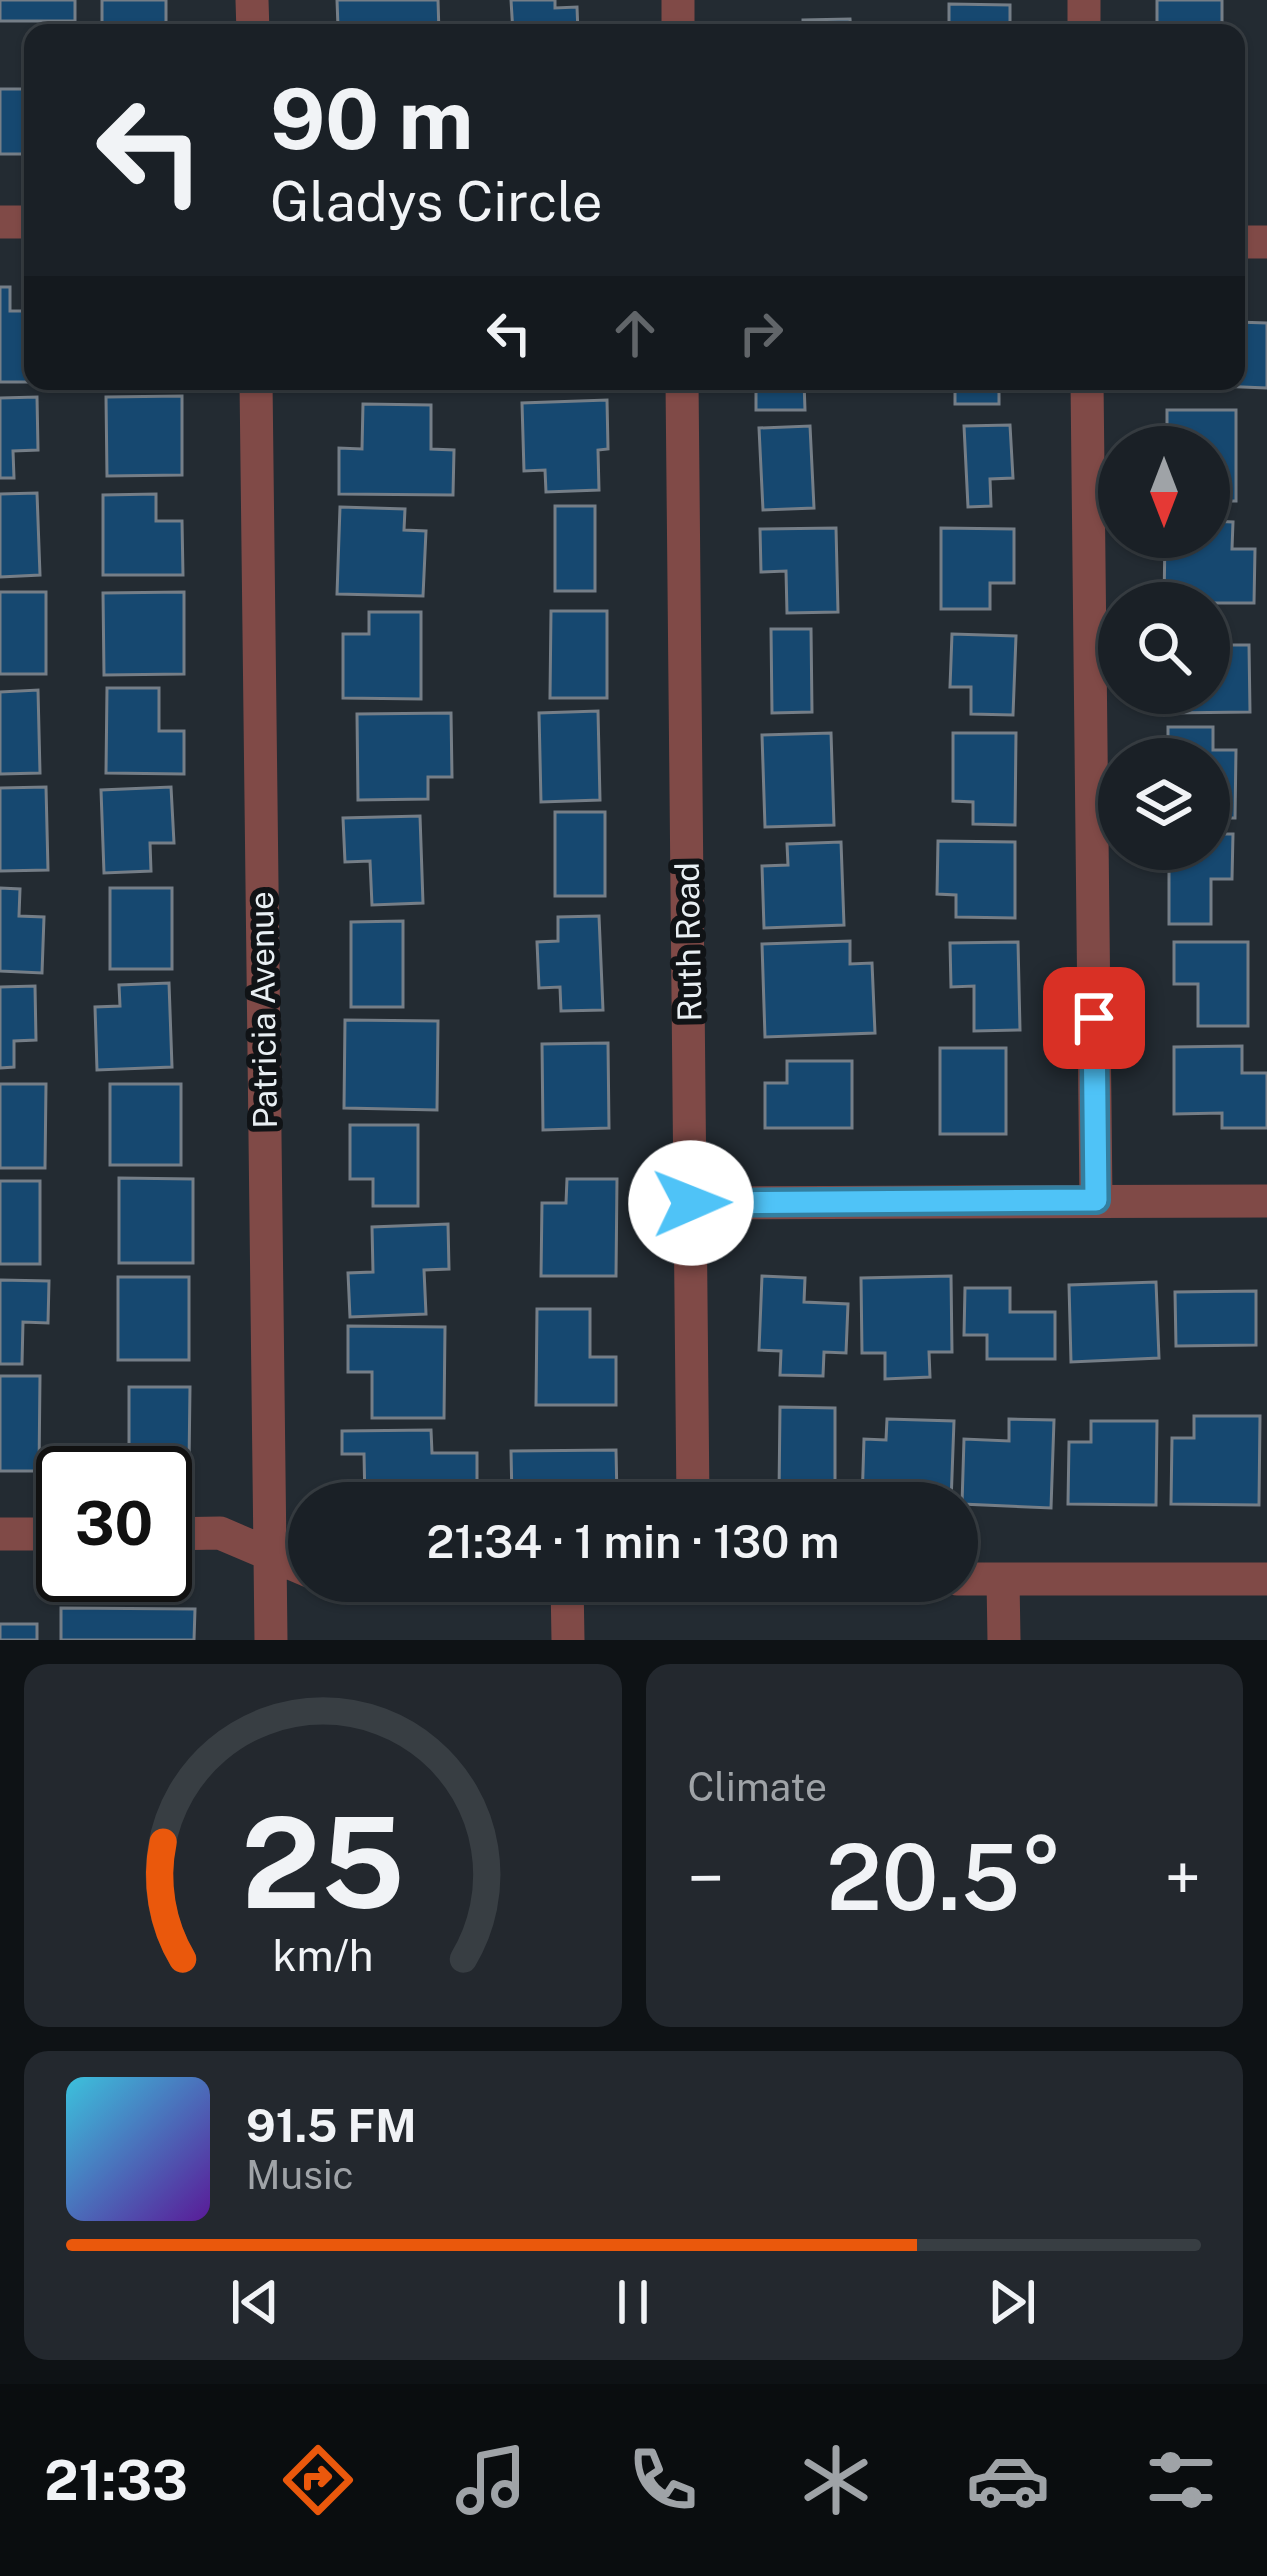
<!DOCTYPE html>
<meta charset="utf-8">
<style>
:root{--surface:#1a2026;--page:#23282e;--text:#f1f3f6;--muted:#9fa3a7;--line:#383e43;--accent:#ea580c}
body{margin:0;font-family:"Public Sans",sans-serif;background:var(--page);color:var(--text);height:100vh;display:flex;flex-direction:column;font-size:45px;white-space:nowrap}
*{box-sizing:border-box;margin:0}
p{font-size:39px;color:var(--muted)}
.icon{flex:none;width:66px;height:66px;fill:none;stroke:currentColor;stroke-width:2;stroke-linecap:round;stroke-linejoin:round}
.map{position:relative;height:1640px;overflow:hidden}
.drawer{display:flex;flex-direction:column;gap:24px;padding:24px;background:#0e1215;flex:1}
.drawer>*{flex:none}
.guide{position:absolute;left:24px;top:24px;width:1221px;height:366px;border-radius:24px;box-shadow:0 3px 9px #0004,0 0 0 3px var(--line);background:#1a2026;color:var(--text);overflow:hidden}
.needle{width:78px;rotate:180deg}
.controls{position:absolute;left:1098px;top:426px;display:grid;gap:24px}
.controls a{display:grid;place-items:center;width:132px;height:132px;border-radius:50%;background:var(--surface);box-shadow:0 3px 9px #0004,0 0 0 3px var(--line);font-size:60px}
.speed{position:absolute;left:36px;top:1446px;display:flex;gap:24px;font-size:60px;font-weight:700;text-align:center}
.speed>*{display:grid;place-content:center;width:156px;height:156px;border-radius:50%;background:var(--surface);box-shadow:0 3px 9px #0004,0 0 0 3px var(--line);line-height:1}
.speed .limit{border:6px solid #111;border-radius:18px;background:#fff;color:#111}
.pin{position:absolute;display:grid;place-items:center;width:102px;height:102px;color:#fff;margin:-51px;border-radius:24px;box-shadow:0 6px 18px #0006}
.me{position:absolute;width:132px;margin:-66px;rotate:89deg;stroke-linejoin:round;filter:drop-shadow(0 0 9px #0008)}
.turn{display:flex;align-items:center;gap:42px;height:252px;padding:0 48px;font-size:54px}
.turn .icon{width:156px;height:156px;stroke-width:2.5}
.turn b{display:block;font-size:84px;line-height:102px}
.lanes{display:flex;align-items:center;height:114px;padding:0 48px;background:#0003;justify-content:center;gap:60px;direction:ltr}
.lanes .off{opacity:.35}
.big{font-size:90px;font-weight:600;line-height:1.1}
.drawer .card{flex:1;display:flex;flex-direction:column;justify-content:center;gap:18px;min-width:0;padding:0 42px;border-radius:24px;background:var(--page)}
.drawer .dial{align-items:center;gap:0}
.dial svg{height:312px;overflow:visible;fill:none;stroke:var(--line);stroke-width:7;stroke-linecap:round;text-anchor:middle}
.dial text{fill:var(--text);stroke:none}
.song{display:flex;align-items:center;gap:36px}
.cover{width:144px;height:144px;border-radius:18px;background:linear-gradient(135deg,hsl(190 70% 55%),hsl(270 70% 35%))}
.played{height:12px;border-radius:6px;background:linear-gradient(90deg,var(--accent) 75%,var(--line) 75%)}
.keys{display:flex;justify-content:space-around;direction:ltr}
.heat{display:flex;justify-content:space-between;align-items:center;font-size:66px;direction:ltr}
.drawer .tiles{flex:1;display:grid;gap:24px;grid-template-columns:1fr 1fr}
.card:last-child{grid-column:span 2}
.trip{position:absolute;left:288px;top:1482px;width:690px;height:120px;border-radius:60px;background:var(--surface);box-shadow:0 3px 9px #0004,0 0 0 3px var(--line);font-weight:600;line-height:120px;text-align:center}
.menu{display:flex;height:192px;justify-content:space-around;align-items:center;background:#0a0d0f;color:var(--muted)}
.menu .icon{width:84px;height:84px}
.menu .current{color:var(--accent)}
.menu b{font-size:54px;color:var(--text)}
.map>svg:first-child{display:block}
.building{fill:#164870;stroke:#757e87;stroke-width:3}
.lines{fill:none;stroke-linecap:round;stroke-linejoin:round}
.street{stroke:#804a47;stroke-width:33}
.route-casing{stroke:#337fa1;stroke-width:30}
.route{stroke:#4fc3f7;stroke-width:21}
.labels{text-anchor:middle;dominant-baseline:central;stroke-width:12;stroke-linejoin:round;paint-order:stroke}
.street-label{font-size:33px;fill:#e9eff3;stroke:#101316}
</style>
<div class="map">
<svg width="1267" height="1640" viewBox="0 0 1267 1640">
<rect width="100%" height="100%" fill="#232b32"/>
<path class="building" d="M0,0H75V21H0Z
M102,0H166V23H102Z
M337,0H438L439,33H363V26L338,27Z
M511,0H555V8L577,7L578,33H513Z
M1157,0H1222V30H1157Z
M949,4L1010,5V33H949Z
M850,19L851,33H803V20Z
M25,67H33V132H25V154H0V89H25Z
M0,287H10V311H33L34,382H0Z
M1236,322L1267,323V388L1219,386V381H1236Z
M339,381H423V391L339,390Z
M526,381H605V389H526Z
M756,381H804L805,410H756Z
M942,381H999V404H955V384Z
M182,396V475L107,476L106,397Z
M37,397L38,450L13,451L14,478H0V398Z
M607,400L608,449L598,450L599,490L546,492L545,470L524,471L522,403Z
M363,404L431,405V449L454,450L453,495L339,494V448L362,449Z
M1167,410H1236V501H1209V447H1167Z
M1010,425L1013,478L990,479L991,506L968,507L964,426Z
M810,426L814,508L763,510L759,428Z
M37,493L40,575L0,577V494Z
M156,494V521H182L183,575H103V495Z
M555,506H595V591H555Z
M340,507L405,509L404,530L426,531L423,596L337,594Z
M1209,521L1233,522L1232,549H1255L1254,603H1164L1165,537H1209Z
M836,528L838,612L787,613L786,571L761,572L760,529Z
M941,528L1014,529V583H990V609H941Z
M0,592H46V674H0Z
M184,592V674L104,675L103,593Z
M551,611H607V698H550Z
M369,612H421V699L343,698V634H369Z
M1209,623H1221V645H1249L1250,712L1168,713L1167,693H1209Z
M771,629H811L812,712L772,713Z
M952,634L1016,636L1013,715L971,714V687H950Z
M107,688H159V731H184V774L106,773Z
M38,690L40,773L0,774V692Z
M598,711L600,800L541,802L539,713Z
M451,713L452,777H428V799L358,800L357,714Z
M1168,727H1213V750H1236L1235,818H1209V759H1168Z
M831,733L834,825L765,827L762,735Z
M953,733H1016L1015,825L973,824V802L953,801Z
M46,787L48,870L0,871V788Z
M171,787L174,843H150L151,871L104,873L101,790Z
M555,812H605V896H555Z
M420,816L423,903L372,905L370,861L345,862L343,818Z
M1209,834H1233L1232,879H1211V924H1169V849H1209Z
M938,841L1015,842V918L956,917V895L937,894Z
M841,842L844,925L764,928L762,866L788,865L787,844Z
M0,888L20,889L19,916L44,917L42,973L0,971Z
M110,888H172V969H110Z
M599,916L603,1010L561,1011L560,987L539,988L537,942L558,941V917Z
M403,921V1007H351V922Z
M850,941V964L872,963L875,1033L765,1037L762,944Z
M1018,942L1020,1030L974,1031V986L951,987L950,943Z
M1174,942H1248V1026H1198V984H1174Z
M169,983L172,1067L97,1070L95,1007L120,1006L119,985Z
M35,986L36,1040L14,1041V1067L0,1068V987Z
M345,1020L438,1021L437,1110L344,1108Z
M608,1043L609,1128L543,1130L542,1044Z
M1242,1046V1073H1267V1128H1222V1113L1174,1114V1047Z
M940,1048H1006V1134H940Z
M787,1061H852V1128H765V1083H787Z
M0,1084H46L45,1168H0Z
M110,1084H181V1165H110Z
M350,1125H418V1206H373V1179H350Z
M119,1178L193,1179V1263H119Z
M567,1179H617L616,1276H541L542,1203H566Z
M0,1181H40V1264H0Z
M448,1224L449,1269L424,1270L426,1314L350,1317L348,1273L373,1272L372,1227Z
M762,1276L805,1278L804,1302L848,1304L846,1353L824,1352L823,1376L780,1375L781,1351L759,1350Z
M951,1276L952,1352H929L930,1377L885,1379V1353H862L861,1278Z
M118,1277H189V1360H118Z
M0,1280L49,1281L48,1323L23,1322L22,1364H0Z
M1156,1282L1159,1358L1071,1362L1069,1285Z
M965,1288H1010V1312H1055V1359H987V1335H964Z
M1256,1291V1345L1176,1346L1175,1292Z
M537,1309H590V1357H616V1405H536Z
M348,1326L445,1327L444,1418H372V1372H348Z
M0,1376H40L39,1471H0Z
M129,1387H190L189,1465H129Z
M780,1407L835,1408V1495H779Z
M1194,1416H1260L1259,1505L1171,1504L1172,1438H1194Z
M887,1419L954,1421L951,1503H862L864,1439L886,1440Z
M1009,1419L1054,1420L1051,1508L962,1504L964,1439L1009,1441Z
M1091,1421H1157L1156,1505L1068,1504L1069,1442H1091Z
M431,1430L432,1453H477V1501L365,1502L364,1454H342V1431Z
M616,1450L617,1498L512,1499L511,1451Z
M61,1608L195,1609L194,1640H61Z
M0,1624H37V1640H0Z"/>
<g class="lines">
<path class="street" d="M252,0L253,33
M678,0V33
M1084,0V33
M0,222H33
M1236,242H1267
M256,381L271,1640
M682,381L693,1503
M1087,381L1096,1200
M691,1203L1267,1201
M0,1534H63
M165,1534L220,1533L309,1571
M957,1579H1267
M1003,1580L1004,1640
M567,1581L568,1640"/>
</g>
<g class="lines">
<g class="route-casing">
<path id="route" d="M691,1203L1096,1200L1094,1018"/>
</g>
<use href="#route" class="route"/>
</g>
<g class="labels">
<g class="street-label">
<text transform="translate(688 942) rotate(-91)">Ruth Road</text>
<text transform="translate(263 1010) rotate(-91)">Patricia Avenue</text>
</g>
</g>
</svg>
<div class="controls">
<a><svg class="needle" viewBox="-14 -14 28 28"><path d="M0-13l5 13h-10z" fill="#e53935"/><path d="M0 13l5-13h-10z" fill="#9fa3a7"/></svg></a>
<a><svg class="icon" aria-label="search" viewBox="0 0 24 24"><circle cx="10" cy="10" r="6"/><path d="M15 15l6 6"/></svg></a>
<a><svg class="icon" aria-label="layers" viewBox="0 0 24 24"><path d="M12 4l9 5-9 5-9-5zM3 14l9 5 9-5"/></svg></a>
</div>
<div class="speed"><div class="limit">30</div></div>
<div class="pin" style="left:1094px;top:1018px;background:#d93025"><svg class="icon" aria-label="arrive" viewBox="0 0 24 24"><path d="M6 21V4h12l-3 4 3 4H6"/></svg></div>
<svg class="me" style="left:691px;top:1203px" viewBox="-20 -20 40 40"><circle r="19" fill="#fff"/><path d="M0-13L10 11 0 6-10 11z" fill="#4fc3f7"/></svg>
<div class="trip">21:34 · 1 min · 130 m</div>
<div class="guide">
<div class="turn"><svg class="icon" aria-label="left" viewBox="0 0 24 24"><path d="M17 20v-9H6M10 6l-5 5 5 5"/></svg><div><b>90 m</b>Gladys Circle</div></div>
<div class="lanes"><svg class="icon" aria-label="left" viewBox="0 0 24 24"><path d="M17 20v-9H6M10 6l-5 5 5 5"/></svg><svg class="icon off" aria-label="ahead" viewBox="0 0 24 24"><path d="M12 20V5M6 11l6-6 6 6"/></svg><svg class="icon off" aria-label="right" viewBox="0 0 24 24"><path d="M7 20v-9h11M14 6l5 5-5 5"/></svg></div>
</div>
</div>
<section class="drawer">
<div class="tiles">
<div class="card dial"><svg viewBox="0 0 100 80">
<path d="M14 69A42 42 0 1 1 86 69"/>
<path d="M14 69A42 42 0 0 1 9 39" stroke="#ea580c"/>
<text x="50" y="56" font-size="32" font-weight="700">25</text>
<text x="50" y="72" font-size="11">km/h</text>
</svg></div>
<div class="card"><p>Climate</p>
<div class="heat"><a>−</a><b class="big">20.5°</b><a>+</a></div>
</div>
<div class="card">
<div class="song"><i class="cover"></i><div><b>91.5 FM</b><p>Music</p></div></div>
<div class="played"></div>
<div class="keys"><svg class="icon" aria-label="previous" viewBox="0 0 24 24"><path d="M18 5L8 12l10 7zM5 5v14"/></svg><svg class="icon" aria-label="pause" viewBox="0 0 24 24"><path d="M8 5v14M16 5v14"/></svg><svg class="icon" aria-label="next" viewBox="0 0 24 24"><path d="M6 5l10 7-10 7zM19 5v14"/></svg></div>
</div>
</div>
</section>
<nav class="menu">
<b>21:33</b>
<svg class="icon current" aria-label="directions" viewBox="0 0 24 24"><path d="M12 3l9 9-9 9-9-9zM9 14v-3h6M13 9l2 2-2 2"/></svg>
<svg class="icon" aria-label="music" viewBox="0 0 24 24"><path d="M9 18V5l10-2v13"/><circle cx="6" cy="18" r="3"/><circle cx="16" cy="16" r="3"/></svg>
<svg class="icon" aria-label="phone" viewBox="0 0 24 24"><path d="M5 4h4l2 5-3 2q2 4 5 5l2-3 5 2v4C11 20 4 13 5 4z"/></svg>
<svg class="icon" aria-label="climate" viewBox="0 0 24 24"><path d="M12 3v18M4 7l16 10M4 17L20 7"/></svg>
<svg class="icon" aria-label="car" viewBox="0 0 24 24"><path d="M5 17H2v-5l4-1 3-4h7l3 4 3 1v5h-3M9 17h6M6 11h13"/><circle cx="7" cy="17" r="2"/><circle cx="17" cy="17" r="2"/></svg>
<svg class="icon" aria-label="filters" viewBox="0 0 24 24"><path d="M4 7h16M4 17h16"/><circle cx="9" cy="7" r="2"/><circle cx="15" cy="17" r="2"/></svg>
</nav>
